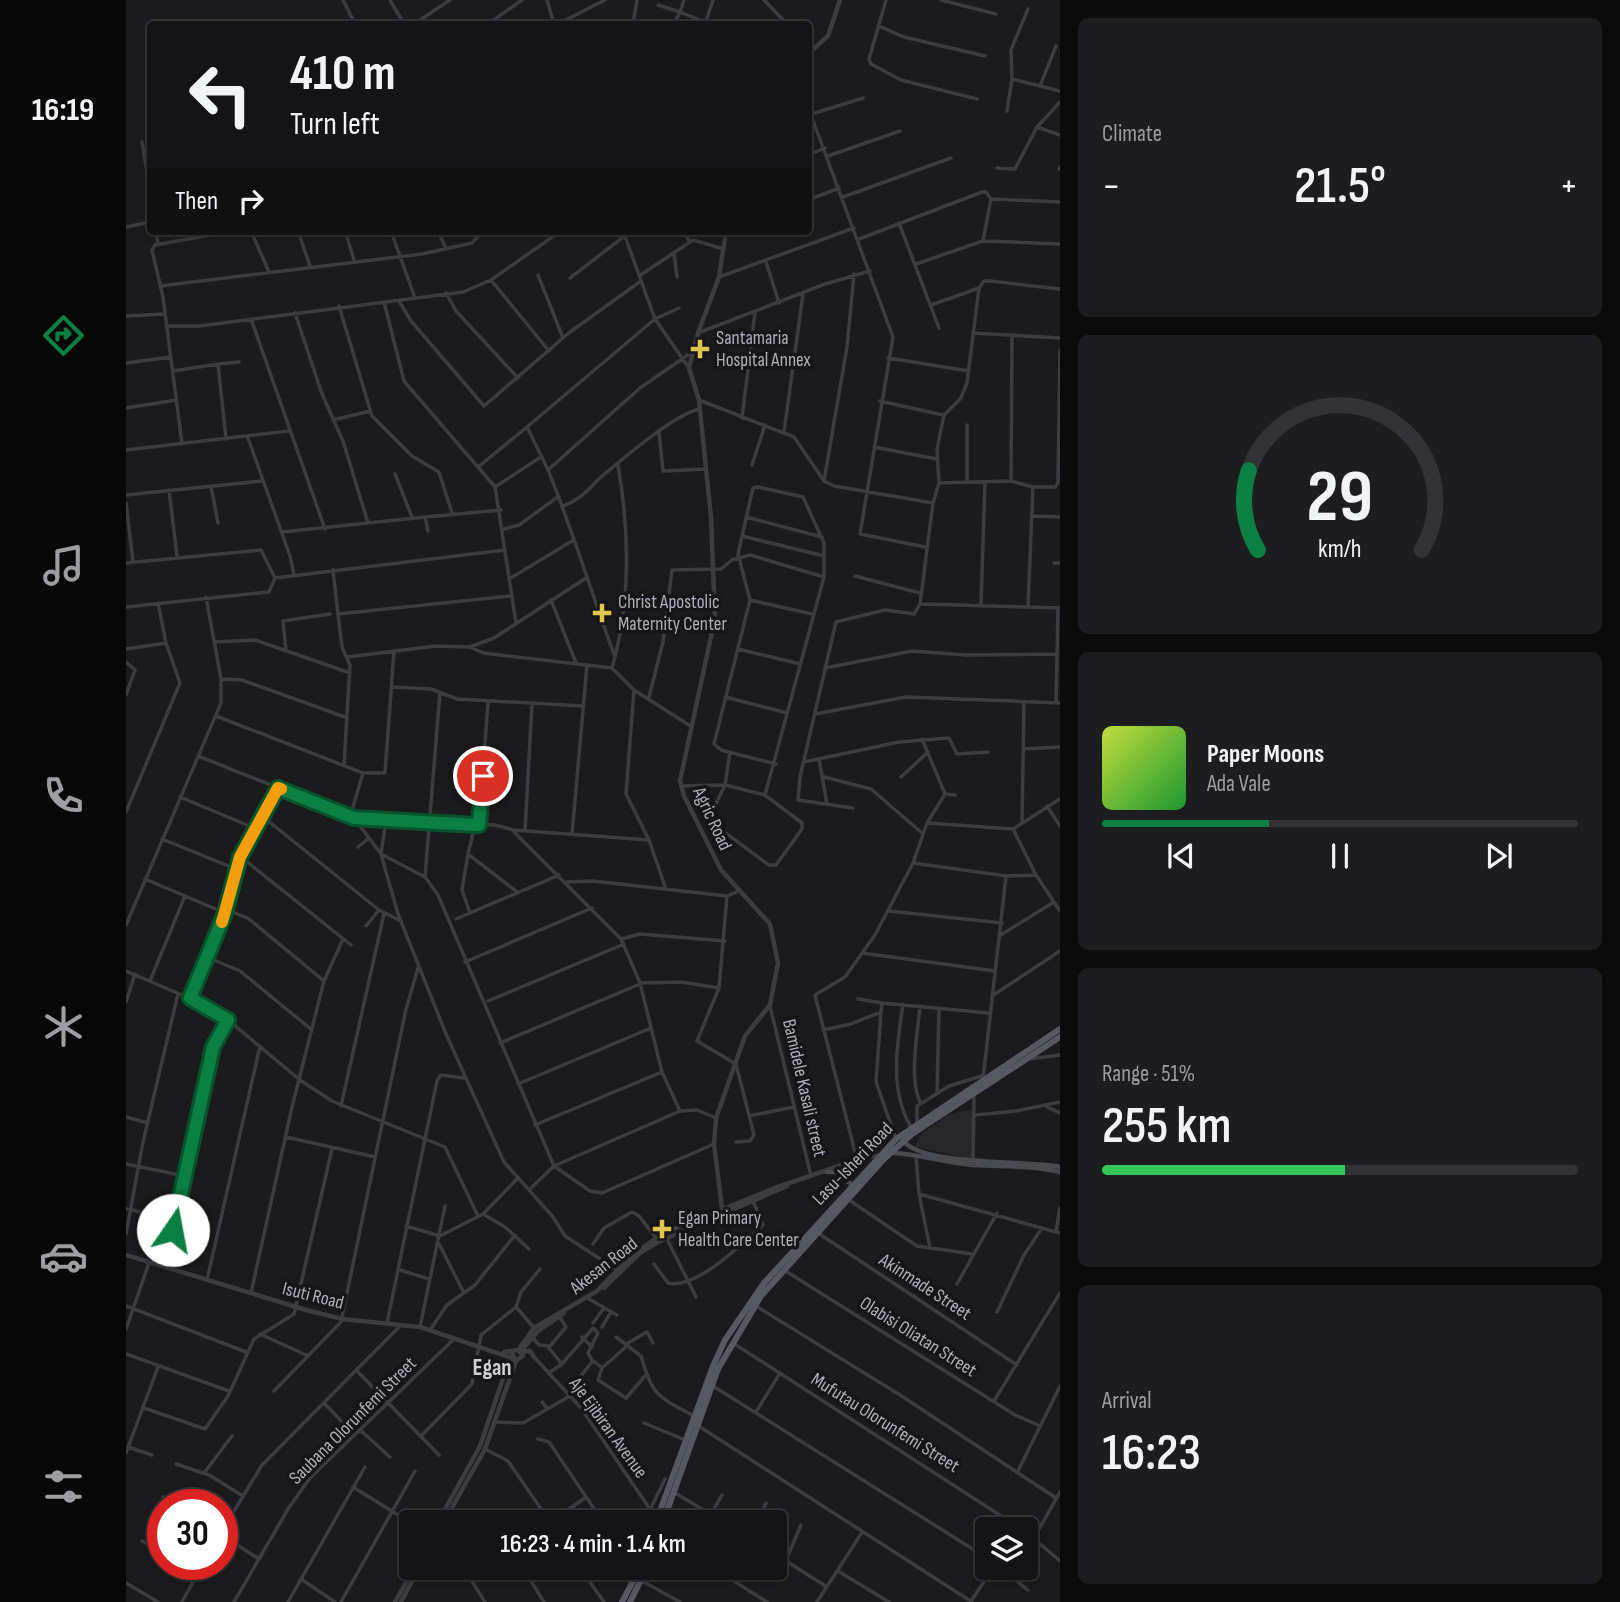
<!DOCTYPE html>
<meta charset="utf-8">
<style>
:root{--surface:#141416;--page:#1d1d1f;--text:#f1f3f6;--muted:#9d9ea1;--line:#333335;--accent:#0b8043}
body{margin:0;font-family:"Sofia Sans Condensed",sans-serif;background:var(--page);color:var(--text);height:100vh;display:flex;flex-direction:column;font-size:26px;white-space:nowrap}
*{box-sizing:border-box;margin:0}
p{font-size:23px;color:var(--muted)}
.icon{flex:none;width:38px;height:38px;fill:none;stroke:currentColor;stroke-width:2;stroke-linecap:round;stroke-linejoin:round}
.map{position:relative;flex:1;overflow:hidden}
.sheet{display:flex;flex-direction:column;gap:18px;padding:18px;background:#0b0b0c;width:560px}
.sheet>*{flex:none}
.top-card{position:absolute;left:21px;top:21px;width:665px;height:214px;border-radius:7px;box-shadow:0 4px 10px #0003,0 0 0 2px var(--line);background:#141416;color:var(--text);overflow:hidden}
.buttons{position:absolute;left:849px;top:1517px;display:grid;gap:14px}
.buttons a{display:grid;place-items:center;width:63px;height:63px;border-radius:7px;background:var(--surface);box-shadow:0 4px 10px #0003,0 0 0 2px var(--line);font-size:35px}
.speed{position:absolute;left:21px;top:1489px;display:flex;gap:14px;font-size:35px;font-weight:700;text-align:center}
.speed>*{display:grid;place-content:center;width:91px;height:91px;border-radius:50%;background:var(--surface);box-shadow:0 4px 10px #0003,0 0 0 2px var(--line);line-height:1}
.speed .limit{border:10px solid #d22;background:#fff;color:#111}
.pin{position:absolute;display:grid;place-items:center;width:60px;height:60px;color:#fff;margin:-30px;border:4px solid #fff;border-radius:50%;box-shadow:0 2px 7px #0007}
.me{position:absolute;width:77px;margin:-38px;rotate:12deg;stroke-linejoin:round;filter:drop-shadow(0 0 5px #0008)}
.turn{display:flex;align-items:center;gap:24px;height:147px;padding:0 28px;font-size:32px}
.turn .icon{width:91px;height:91px;stroke-width:2.5}
.turn b{display:block;font-size:49px;line-height:60px}
.then{display:flex;align-items:center;height:66px;padding:0 28px;background:#0003;gap:14px;font-size:26px}
.big{font-size:52px;font-weight:600;line-height:1.1}
.sheet .widget{flex:1;display:flex;flex-direction:column;justify-content:center;gap:10px;min-width:0;padding:0 24px;border-radius:10px;background:var(--page)}
.sheet .dial{align-items:center;gap:0}
.dial svg{height:182px;overflow:visible;fill:none;stroke:var(--line);stroke-width:7;stroke-linecap:round;text-anchor:middle}
.dial text{fill:var(--text);stroke:none}
.song{display:flex;align-items:center;gap:21px}
.cover{width:84px;height:84px;border-radius:10px;background:linear-gradient(135deg,hsl(70 70% 55%),hsl(130 70% 35%))}
.played{height:7px;border-radius:4px;background:linear-gradient(90deg,var(--accent) 35%,var(--line) 35%)}
.keys{display:flex;justify-content:space-around;direction:ltr}
.heat{display:flex;justify-content:space-between;align-items:center;font-size:38px;direction:ltr}
.charge{height:10px;border-radius:5px;background:linear-gradient(90deg,#34c759 51%,var(--line) 0)}
.trip{position:absolute;left:273px;top:1510px;width:388px;height:70px;border-radius:7px;background:var(--surface);box-shadow:0 4px 10px #0003,0 0 0 2px var(--line);font-weight:600;line-height:70px;text-align:center}
main{display:flex;flex:1;min-height:0}
.tab-bar{display:flex;flex-direction:column;width:126px;justify-content:space-around;align-items:center;background:#080809;color:var(--muted)}
.tab-bar .icon{width:49px;height:49px}
.tab-bar .on{color:var(--accent)}
.tab-bar b{font-size:32px;color:var(--text)}
.map>svg:first-child{display:block}
.built{fill:#272729}
.lines{fill:none;stroke-linecap:round;stroke-linejoin:round}
.minor{stroke:#3c3c41;stroke-width:3.5}
.tertiary{stroke:#3c3c41;stroke-width:4.5}
.secondary{stroke:#4a4b51;stroke-width:4.5}
.primary{stroke:#585960;stroke-width:6}
.route-casing{stroke:#07532c;stroke-width:18}
.route{stroke:#0b8043;stroke-width:12}
.slow{stroke:#f59e0b;stroke-width:12}
.poi-dot{fill:#dfc651;stroke:#161618;stroke-width:2.5}
.labels{text-anchor:middle;dominant-baseline:central;stroke-width:7;stroke-linejoin:round;paint-order:stroke}
.poi-label{font-size:19px;fill:#afb0bb;stroke:#161618;text-anchor:start}
.street-label{font-size:19px;fill:#afb0bb;stroke:#161618}
.quarter-label{font-size:23px;font-weight:bold;fill:#cfd0d7;stroke:#161618}
</style>
<main>
<nav class="tab-bar">
<b>16:19</b>
<svg class="icon on" aria-label="directions" viewBox="0 0 24 24"><path d="M12 3l9 9-9 9-9-9zM9 14v-3h6M13 9l2 2-2 2"/></svg>
<svg class="icon" aria-label="music" viewBox="0 0 24 24"><path d="M9 18V5l10-2v13"/><circle cx="6" cy="18" r="3"/><circle cx="16" cy="16" r="3"/></svg>
<svg class="icon" aria-label="phone" viewBox="0 0 24 24"><path d="M5 4h4l2 5-3 2q2 4 5 5l2-3 5 2v4C11 20 4 13 5 4z"/></svg>
<svg class="icon" aria-label="climate" viewBox="0 0 24 24"><path d="M12 3v18M4 7l16 10M4 17L20 7"/></svg>
<svg class="icon" aria-label="car" viewBox="0 0 24 24"><path d="M5 17H2v-5l4-1 3-4h7l3 4 3 1v5h-3M9 17h6M6 11h13"/><circle cx="7" cy="17" r="2"/><circle cx="17" cy="17" r="2"/></svg>
<svg class="icon" aria-label="filters" viewBox="0 0 24 24"><path d="M4 7h16M4 17h16"/><circle cx="9" cy="7" r="2"/><circle cx="15" cy="17" r="2"/></svg>
</nav>
<div class="map">
<svg width="934" height="1602" viewBox="0 0 934 1602">
<rect width="100%" height="100%" fill="#1b1b1d"/>
<path class="built" d="M849,1110L846,1159L789,1147L796,1133L821,1116L834,1111Z"/>
<g class="lines">
<path class="minor" d="M217,0L229,24
M264,0L278,24
M421,0L428,24
M638,0L661,24
M760,0L743,59L745,64L775,80L851,99
M815,0L870,14
M532,5L554,12L558,0
M288,24L324,0
M362,24L396,0
M432,24L479,0
M507,24L511,0
M548,24L554,12L579,22
M579,24L587,0
M753,26L778,37L859,56
M886,79L934,91
M914,86L930,46
M682,107L767,337L734,534L799,547
M881,111L886,79L885,50L902,9
M686,114L737,98
M911,127L934,135
M16,142L24,190
M682,155L699,148
M702,156L774,131
M871,168L889,169L911,127L934,102
M933,169L934,167
M717,197L825,158
M682,200L713,188
M773,223L813,328
M0,227L24,222
M30,231L32,244
M125,231L143,272
M172,231L184,266
M219,231L228,260
M265,231L289,298
M312,231L320,249
M497,231L529,319L563,368
M558,231L563,241
M733,239L856,192H860L865,199L934,202
M857,241L865,199
M548,253L551,277
M640,262L653,303
M790,264L857,241L934,244
M412,275L437,338
M513,276L567,240L598,249
M593,277L728,228
M444,278L505,231
M365,280L423,351
M34,286L296,254L346,243L357,231
M853,288L858,281H864L934,289
M320,293L330,311L392,378
M273,301L285,321L358,406L444,332L515,281
M258,302L278,381L369,487L390,623
M805,305L853,288
M213,306L246,416L286,456L313,472L326,513
M169,313L196,394L217,441L242,523
M0,316L38,314
M125,319L199,529
M40,326H73L337,292L365,280L435,231
M572,333L699,284L744,271
M847,333L934,338
M762,358L843,371
M0,363L45,357
M92,364L113,362
M47,371L92,364L100,439
M573,400L668,437L698,481L708,486L807,503L813,483L885,481L907,487
M754,401L817,415
M0,408L50,400
M616,418L629,313
M207,420L244,411
M533,432L537,471L580,469
M658,432L677,294
M122,438L164,556L168,575
M56,444L37,297L26,250L29,245L106,231
M748,447L811,459
M0,450L163,431
M626,465L639,425
M352,467L401,427
M422,470L401,427L529,319L553,308
M269,474L286,517
M698,481L721,347L728,274
M841,481V425
M885,481L886,335
M813,483L811,449L818,415L835,398L841,383L853,288
M85,487L92,523
M369,487L415,457
M43,490L51,556
M0,495L136,481
M0,503L7,562
M437,506C455,500 462,489 475,477C498,458 546,416 573,409
M907,516L934,517
M620,517L696,537
M378,529L393,525L433,496
M302,531L299,517L375,510
M156,532L299,517
M616,536L698,556
M0,563L135,550L149,578L143,592L0,607
M928,563H934
M207,570L212,614L385,596
M729,576L794,593
M149,578L379,550
M383,579L446,541
M425,600L450,663
M624,600L686,614
M794,604L934,608
M855,604L859,482
M902,606L907,487H929L932,483L934,350
M212,614L216,647L224,665L218,765
M88,642L129,640L224,673
M344,647L357,653L486,668L508,690L566,727
M0,649L40,643
M612,649L674,664
M160,651L157,621L204,614
M221,657L310,646L344,647L368,638L460,578
M489,657C505,594 503,529 492,465
M0,662L9,670L0,695
M486,668L489,657C466,595 447,531 422,470L514,388L566,352
M699,668L786,651L840,655L930,654
M95,679L116,680L219,717
M266,687L305,689L331,699L457,706
M508,690L500,794L523,840
M523,697L537,642L546,570L595,569L606,560L624,555L698,577
M599,697L661,713
M930,703L932,608
M689,714L780,697L934,703
M90,716L237,773H259L268,651
M897,749L934,747
M72,756L228,818L369,825L387,830L523,840L540,889
M693,759L701,804
M678,762L773,742L823,738L831,754L862,752
M698,777L745,789L796,833
M775,777L802,752
M599,785L639,795L676,823V829L650,865H643L582,820Z
M555,786L599,785L604,752
M819,794L829,795
M639,795L698,577V543L677,497L632,487L627,488L612,554L624,600L588,744L595,750L650,764
M54,797L128,828
M921,806L934,826
M727,808L672,800L674,777L710,622L759,610L788,614L794,604L807,503
M0,812L54,683L40,643L32,603
M136,816L253,910L275,921
M224,817L237,773
M228,818L255,854L272,914L320,1034L378,1162L427,1217L439,1236L491,1270
M260,820L255,854L299,877L312,895L428,1166L464,1191L476,1193L588,1144
M896,822L898,702
M801,823L887,829L934,799
M353,825L362,702
M887,829L910,875L934,911
M399,831L406,704
M388,832L495,939L514,983L536,1072L554,1111L571,1110L590,1118
M446,834L461,665
M36,839L110,869
M232,847L243,838
M342,854L349,825
M115,857L225,945
M787,863L880,876L910,875
M299,877L314,692
M19,879L99,913
M441,882L467,881L601,896L613,891
M601,896L593,988L571,1041L610,1064L628,1135L624,1141L610,1142
M100,909L123,919L198,981
M763,911L876,923
M344,913L336,890L342,854L391,892
M330,919L433,875
M0,925L95,703V679L80,597
M240,926L253,910
M873,936L928,902
M495,939L514,934L599,941
M736,953L869,971
M83,958L114,971L186,1030
M339,962L466,908
M0,971L63,998L102,1020L174,1080L206,1101L319,1147L352,1216
M24,981L59,896
M514,983L555,982L593,988
M866,996L934,951
M64,998L99,913L114,857L152,788
M732,999L756,1003
M362,1001L498,944
M0,1002L9,974
M777,1004C771,1045 763,1090 785,1127
M644,1006L685,1176
M794,1006C792,1030 782,1083 795,1103
M755,1012L750,1082L770,1139
M697,1030L725,1024L755,1012L756,1003L862,1013
M374,1043L514,984
M903,1059L934,1055
M857,1079L880,876
M392,1084L525,1028
M811,1093L813,1008
M215,1106L258,914
M921,1107L934,1113
M850,1115L890,1111L934,1102
M623,1116L668,1107
M0,1117L22,1123
M791,1123V1106L823,1086L856,1076
M409,1125L536,1072
M160,1137L249,1157
M790,1156L793,1194L804,1248
M731,1160L689,995L719,977L749,935L787,863L801,823L819,794L796,739
M847,1160L848,1093
M0,1164L59,1176
M403,1190L428,1166L554,1111
M793,1194L934,1233
M723,1200L791,1246L846,1254
M0,1209H1
M7,1210L48,1222
M357,1214L379,1227L403,1249
M280,1226L314,1236L357,1214L392,1178
M930,1231L934,1208
M692,1233L891,1365
M0,1234L17,1142L52,994
M540,1237L570,1297
M313,1244L337,1291
M467,1244L478,1228L506,1212L513,1216L530,1238
M528,1264L542,1283C570,1290 617,1243 637,1225L627,1201
M40,1267L86,1051L102,1020
M274,1270L303,1279
M658,1270L889,1415L914,1426
M81,1280L134,1046
M831,1284L871,1213
M125,1293L166,1107L198,981L217,939
M463,1299L491,1315
M0,1306L120,1352
M630,1306L774,1395L930,1498
M391,1308L408,1328
M871,1312L898,1255L916,1228
M261,1323L311,1081L315,1075L338,1078
M467,1323L478,1308
M294,1327L319,1206
M476,1327L485,1312
M0,1329L23,1263
M304,1330L321,1305L349,1285L389,1235
M134,1334L180,1355
M406,1337L413,1345L424,1346L440,1327L433,1316
M456,1337L466,1347
M490,1337L515,1356C527,1397 531,1396 568,1416
M607,1343L897,1530
M500,1344L521,1332L527,1343
M422,1347L436,1364L423,1373
M0,1354L103,1391
M408,1357L455,1408L530,1518
M436,1364L467,1328L472,1333L462,1353L467,1362
M476,1368L502,1345
M231,1371L313,1455
M455,1376L465,1363L469,1362L476,1368L472,1380L500,1398L519,1376
M587,1386L861,1558
M148,1391L215,1322L280,1009L292,968
M868,1401L934,1293
M416,1402L422,1409
M199,1404L218,1424
M18,1408L79,1429L102,1396L128,1339L168,1314L206,1149
M630,1412L654,1373
M370,1422L397,1423L444,1396
M518,1423L559,1440
M571,1425L846,1602
M234,1430L264,1457
M296,1435L346,1384L355,1335L390,1307L395,1292L414,1269
M412,1439L423,1442L477,1522
M2,1447L26,1455
M359,1449L382,1461L424,1522
M0,1453L32,1367
M50,1464L83,1475L117,1496
M78,1473L106,1436
M891,1473L934,1386
M227,1487L285,1523
M549,1493L598,1522
M37,1497L49,1505
M524,1510L539,1479
M585,1514L596,1495
M424,1522L459,1498
M631,1522L640,1503
M96,1531L136,1465L275,1325
M900,1532L934,1561
M96,1535L133,1559
M908,1538L934,1492
M16,1541L37,1552
M649,1554L701,1587
M660,1560L675,1525
M58,1564L73,1573
M355,1568L344,1578L359,1602
M397,1568L418,1602
M454,1568L478,1602
M587,1568L641,1602
M874,1568L902,1590
M712,1571L763,1602
M175,1579L209,1602
M516,1581L554,1602
M0,1583L32,1602
M845,1601L867,1568
M56,1602L77,1564
M108,1602L162,1509L184,1478L328,1339
M162,1602L239,1467
M215,1602L289,1471
M691,1602L735,1534"/>
<path class="tertiary" d="M682,54L702,36L714,0
M596,1208L588,1144L590,1118L619,1036L644,1005L652,963L644,924L595,870L558,796L554,781L589,618L585,517L573,400L563,368L572,333L593,277L600,231
M0,1255L180,1310L216,1319L294,1327L386,1358
M478,1288L514,1253L532,1242L661,1186
M392,1350L408,1328L471,1291L507,1254L538,1233L649,1188L739,1157L756,1155
M395,1351L411,1332L438,1313
M378,1352L392,1350L397,1356L390,1361L386,1353
M396,1352L404,1351L408,1357
M312,1522L354,1446L381,1367L387,1359
M318,1522L359,1449L390,1361
M269,1602L288,1568
M275,1602L293,1568"/>
<path class="secondary" d="M778,1142C801,1166 899,1160 934,1167
M766,1153C794,1154 819,1163 847,1165C876,1167 905,1165 934,1172
M701,1172H711L726,1185"/>
<path class="primary" d="M530,1522L587,1366L599,1340L638,1283L770,1139L934,1029
M537,1522L592,1369L635,1296L758,1159L786,1134L934,1037
M496,1602L514,1568
M504,1602L521,1568"/>
</g>
<g class="lines">
<g class="route-casing">
<path id="route" d="M47,1230L87,1047L102,1020L64,998L99,913L114,857L152,788L228,818L349,825H353L357,776"/>
</g>
<use href="#route" class="route"/>
<path class="slow" d="M96,922L114,857L152,788L155,789"/>
</g>
<g class="poi-dot">
<path d="M570.5 338.5h7v7h7v7h-7v7h-7v-7h-7v-7h7z"/>
<path d="M472.5 602.5h7v7h7v7h-7v7h-7v-7h-7v-7h7z"/>
<path d="M532.5 1218.5h7v7h7v7h-7v7h-7v-7h-7v-7h7z"/>
</g>
<g class="labels">
<g class="poi-label">
<text x="590" y="338">Santamaria<tspan x="590" dy="22">Hospital Annex</tspan></text>
<text x="492" y="602">Christ Apostolic<tspan x="492" dy="22">Maternity Center</tspan></text>
<text x="552" y="1218">Egan Primary<tspan x="552" dy="22">Health Care Center</tspan></text>
</g>
<g class="street-label">
<text transform="translate(586 819) rotate(65)">Agric Road</text>
<text transform="translate(678 1088) rotate(77)">Bamidele Kasali street</text>
<text transform="translate(727 1164) rotate(-46)">Lasu-Isheri Road</text>
<text transform="translate(478 1266) rotate(-38)">Akesan Road</text>
<text transform="translate(799 1287) rotate(33)">Akinmade Street</text>
<text transform="translate(187 1296) rotate(14)">Isuti Road</text>
<text transform="translate(792 1337) rotate(32)">Olabisi Oliatan Street</text>
<text transform="translate(227 1421) rotate(-45)">Saubana Olorunfemi Street</text>
<text transform="translate(759 1423) rotate(32)">Mufutau Olorunfemi Street</text>
<text transform="translate(482 1428) rotate(54)">Aje Ejibiran Avenue</text>
</g>
<g class="quarter-label">
<text x="366" y="1368">Egan</text>
</g>
</g>
</svg>
<div class="buttons">
<a><svg class="icon" aria-label="layers" viewBox="0 0 24 24"><path d="M12 4l9 5-9 5-9-5zM3 14l9 5 9-5"/></svg></a>
</div>
<div class="speed"><div class="limit">30</div></div>
<div class="pin" style="left:357px;top:776px;background:#d93025"><svg class="icon" aria-label="arrive" viewBox="0 0 24 24"><path d="M6 21V4h12l-3 4 3 4H6"/></svg></div>
<svg class="me" style="left:47px;top:1230px" viewBox="-20 -20 40 40"><circle r="19" fill="#fff"/><path d="M0-13L10 11 0 6-10 11z" fill="#0b8043"/></svg>
<div class="trip">16:23 · 4 min · 1.4 km</div>
<div class="top-card">
<div class="turn"><svg class="icon" aria-label="left" viewBox="0 0 24 24"><path d="M17 20v-9H6M10 6l-5 5 5 5"/></svg><div><b>410 m</b>Turn left</div></div>
<div class="then">Then<svg class="icon" aria-label="right" viewBox="0 0 24 24"><path d="M7 20v-9h11M14 6l5 5-5 5"/></svg></div>
</div>
</div>
<section class="sheet">
<div class="widget"><p>Climate</p>
<div class="heat"><a>−</a><b class="big">21.5°</b><a>+</a></div>
</div>
<div class="widget dial"><svg viewBox="0 0 100 80">
<path d="M14 69A42 42 0 1 1 86 69"/>
<path d="M14 69A42 42 0 0 1 10 34" stroke="#0b8043"/>
<text x="50" y="56" font-size="32" font-weight="700">29</text>
<text x="50" y="72" font-size="11">km/h</text>
</svg></div>
<div class="widget">
<div class="song"><i class="cover"></i><div><b>Paper Moons</b><p>Ada Vale</p></div></div>
<div class="played"></div>
<div class="keys"><svg class="icon" aria-label="previous" viewBox="0 0 24 24"><path d="M18 5L8 12l10 7zM5 5v14"/></svg><svg class="icon" aria-label="pause" viewBox="0 0 24 24"><path d="M8 5v14M16 5v14"/></svg><svg class="icon" aria-label="next" viewBox="0 0 24 24"><path d="M6 5l10 7-10 7zM19 5v14"/></svg></div>
</div>
<div class="widget"><p>Range · 51%</p><b class="big">255 km</b><div class="charge"></div></div>
<div class="widget"><p>Arrival</p><b class="big">16:23</b></div>
</section>
</main>
